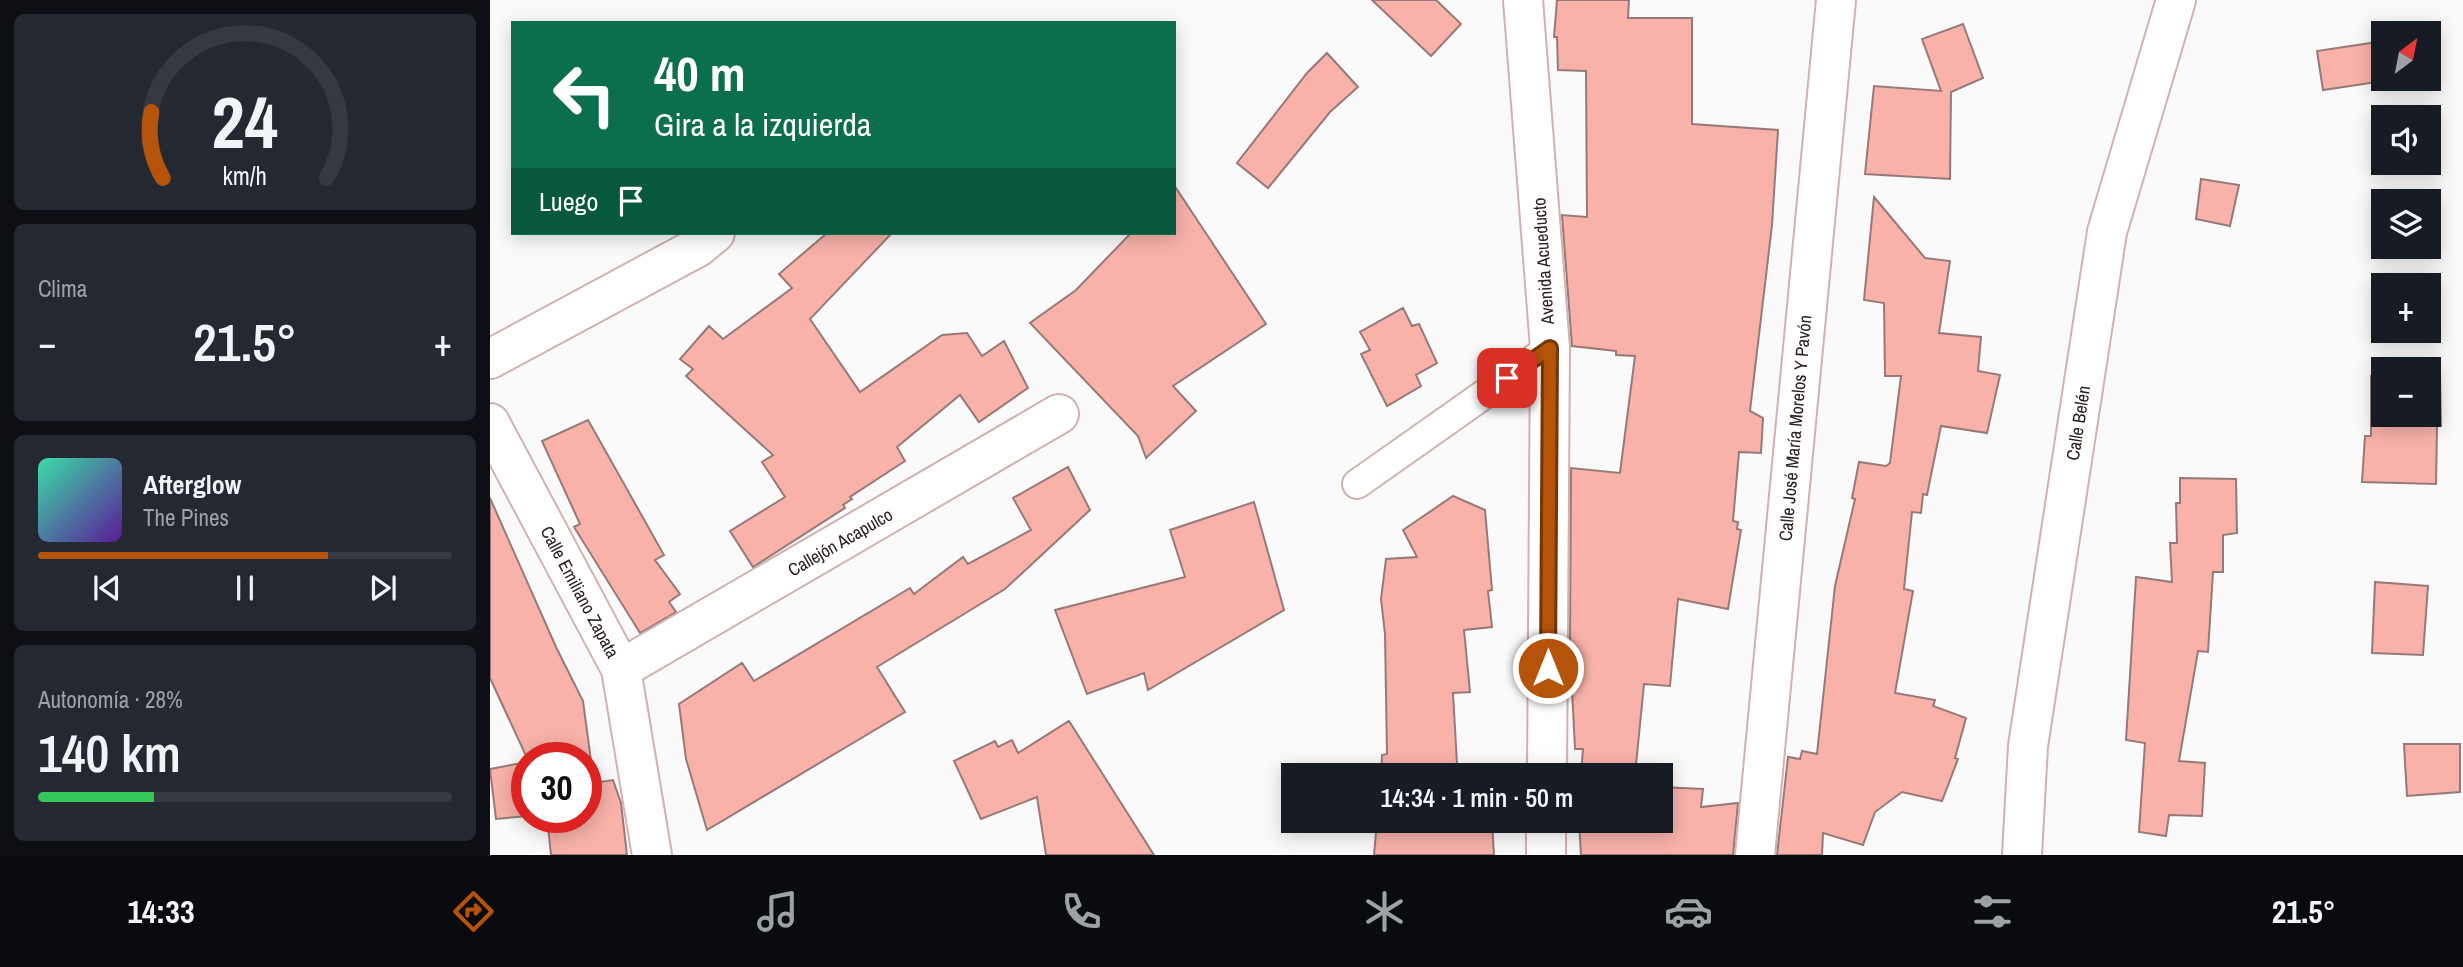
<!DOCTYPE html>
<html lang="es">
<meta charset="utf-8">
<style>
:root{--surface:#171b24;--page:#242831;--text:#f1f3f6;--muted:#9ea1a6;--line:#363941;--accent:#b45309}
body{margin:0;font-family:"Archivo Narrow",sans-serif;background:var(--page);color:var(--text);height:100vh;display:flex;flex-direction:column;font-size:26px;white-space:nowrap}
*{box-sizing:border-box;margin:0}
p{font-size:23px;color:var(--muted)}
.icon{flex:none;width:38px;height:38px;fill:none;stroke:currentColor;stroke-width:2;stroke-linecap:round;stroke-linejoin:round}
.map{position:relative;flex:1;overflow:hidden}
.panel{display:flex;flex-direction:column;gap:14px;padding:14px;background:#0d0f14;width:490px}
.panel>*{flex:none}
.guide{position:absolute;left:21px;top:21px;width:665px;height:214px;border-radius:0px;box-shadow:0 4px 18px #0003;background:#0b6e4f;color:#fff;overflow:hidden}
.needle{width:46px;rotate:32deg}
.fabs{position:absolute;left:1881px;top:21px;display:grid;gap:14px}
.fabs a{display:grid;place-items:center;width:70px;height:70px;border-radius:0px;background:var(--surface);box-shadow:0 4px 18px #0003;font-size:35px}
.speed{position:absolute;left:21px;top:742px;display:flex;gap:14px;font-size:35px;font-weight:700;text-align:center}
.speed>*{display:grid;place-content:center;width:91px;height:91px;border-radius:50%;background:var(--surface);box-shadow:0 4px 18px #0003;line-height:1}
.speed .limit{border:10px solid #d22;background:#fff;color:#111}
.pin{position:absolute;display:grid;place-items:center;width:60px;height:60px;color:#fff;margin:-30px;border-radius:14px;box-shadow:0 4px 10px #0006}
.me{position:absolute;width:77px;margin:-38px;rotate:0deg;stroke-linejoin:round;filter:drop-shadow(0 0 5px #0008)}
.turn{display:flex;align-items:center;gap:24px;height:147px;padding:0 28px;font-size:32px}
.turn .icon{width:91px;height:91px;stroke-width:2.5}
.turn b{display:block;font-size:49px;line-height:60px}
.then{display:flex;align-items:center;height:66px;padding:0 28px;background:#0003;gap:14px;font-size:26px}
.big{font-size:52px;font-weight:600;line-height:1.1}
.panel .tile{flex:1;display:flex;flex-direction:column;justify-content:center;gap:10px;min-width:0;padding:0 24px;border-radius:10px;background:var(--page)}
.panel .dial{align-items:center;gap:0}
.dial svg{height:182px;overflow:visible;fill:none;stroke:var(--line);stroke-width:7;stroke-linecap:round;text-anchor:middle}
.dial text{fill:var(--text);stroke:none}
.song{display:flex;align-items:center;gap:21px}
.cover{width:84px;height:84px;border-radius:10px;background:linear-gradient(135deg,hsl(160 70% 55%),hsl(270 70% 35%))}
.played{height:7px;border-radius:4px;background:linear-gradient(90deg,var(--accent) 70%,var(--line) 70%)}
.keys{display:flex;justify-content:space-around;direction:ltr}
.heat{display:flex;justify-content:space-between;align-items:center;font-size:38px;direction:ltr}
.charge{height:10px;border-radius:5px;background:linear-gradient(90deg,#34c759 28%,var(--line) 0)}
.trip{position:absolute;left:791px;top:763px;width:392px;height:70px;border-radius:0px;background:var(--surface);box-shadow:0 4px 18px #0003;font-weight:600;line-height:70px;text-align:center}
.tabs{display:flex;height:112px;justify-content:space-around;align-items:center;background:#090b0e;color:var(--muted)}
.tabs .icon{width:49px;height:49px}
.tabs .on{color:var(--accent)}
.tabs b{font-size:32px;color:var(--text)}
main{display:flex;flex:1;min-height:0}
.map>svg:first-child{display:block}
.building{fill:#f8b2aa;stroke:#977a77;stroke-width:2}
.lines{fill:none;stroke-linecap:round;stroke-linejoin:round}
.lane-casing{stroke:#d1b2ae;stroke-width:32}
.street-casing{stroke:#d1b2ae;stroke-width:42}
.lane{stroke:#fff;stroke-width:28}
.street{stroke:#fff;stroke-width:38}
.route-casing{stroke:#753606;stroke-width:18}
.route{stroke:#b45309;stroke-width:12}
.labels{text-anchor:middle;dominant-baseline:central;stroke-width:7;stroke-linejoin:round;paint-order:stroke}
.street-label{font-size:18px;fill:#2b201e;stroke:#fff}
</style>
<main>
<section class="panel">
<div class="tile dial"><svg viewBox="0 0 100 80">
<path d="M14 69A42 42 0 1 1 86 69"/>
<path d="M14 69A42 42 0 0 1 9 40" stroke="#b45309"/>
<text x="50" y="56" font-size="32" font-weight="700">24</text>
<text x="50" y="72" font-size="11">km/h</text>
</svg></div>
<div class="tile"><p>Clima</p>
<div class="heat"><a>−</a><b class="big">21.5°</b><a>+</a></div>
</div>
<div class="tile">
<div class="song"><i class="cover"></i><div><b>Afterglow</b><p>The Pines</p></div></div>
<div class="played"></div>
<div class="keys"><svg class="icon" aria-label="previous" viewBox="0 0 24 24"><path d="M18 5L8 12l10 7zM5 5v14"/></svg><svg class="icon" aria-label="pause" viewBox="0 0 24 24"><path d="M8 5v14M16 5v14"/></svg><svg class="icon" aria-label="next" viewBox="0 0 24 24"><path d="M6 5l10 7-10 7zM19 5v14"/></svg></div>
</div>
<div class="tile"><p>Autonomía · 28%</p><b class="big">140 km</b><div class="charge"></div></div>
</section>
<div class="map">
<svg width="1973" height="855" viewBox="0 0 1973 855">
<rect width="100%" height="100%" fill="#fafafa"/>
<path class="building" d="M882,0H946L971,24L941,56Z
M1067,0H1139L1138,18H1202V124L1288,130L1282,225L1260,411L1273,418L1271,453L1249,452L1243,521L1248,522L1247,529L1251,530L1238,609L1188,599L1180,686L1154,684L1145,775H1091L1093,749H1085L1080,649L1081,468L1130,473L1145,356L1126,355V351L1082,346L1072,215L1097,217L1096,71L1068,70L1067,37H1064Z
M1473,24L1493,78L1461,92L1460,179L1375,174L1384,86L1451,91L1432,39Z
M1894,41V81L1833,90L1827,51Z
M837,53L868,87L840,112L778,188L747,163L817,73Z
M1711,179L1749,185L1740,226L1706,219Z
M684,185L776,324L683,386L706,411L656,458L648,436L540,323L586,290L641,233H684Z
M1384,197L1435,258L1460,261L1449,333L1491,337L1488,371L1510,375L1497,433L1451,426L1437,495L1433,494L1431,513L1422,512L1414,589L1423,591L1405,693L1445,700L1443,706L1476,718L1465,758L1468,759L1452,801L1412,792L1385,812L1373,845L1333,833L1332,855H1287L1298,757L1310,759L1312,751L1327,754L1345,586L1365,499L1362,498L1369,462L1396,466L1400,463L1411,376H1395L1394,303L1374,300Z
M337,233H402L320,319L370,392L452,335L477,333L492,356L514,341L538,388L489,422L470,395L407,447L415,461L360,497L362,499L353,505L355,508L263,567L240,531L295,497L272,462L283,455L196,376L203,369L190,359L219,326L233,339L302,288L289,274Z
M913,308L922,326L929,324L947,363L926,375L931,386L897,406L871,354L880,350L870,332Z
M1881,376H1894V415H1939V376H1950L1951,426H1947L1946,484L1872,482L1875,436H1881Z
M98,420L174,555L165,560L190,594L179,602L186,612L150,633L84,527L90,524L52,441Z
M578,467L600,510L515,589L387,667L415,712L217,830L196,759L189,704L252,663L264,681L420,588L424,594L473,557L478,564L541,530L523,498Z
M1690,478L1746,479L1747,533L1733,535V572H1723L1718,652L1708,651L1689,761L1715,763L1712,816L1679,815L1676,836L1649,832L1655,743L1636,740L1646,577L1682,582L1680,543H1687L1686,503H1690Z
M963,496L995,510L1002,590L998,591L1002,627L974,630L980,692L963,693L967,764L998,765L999,775H891L892,755L897,754L895,634L891,599L896,559L927,557L913,530Z
M0,498L66,647L93,701L104,783L123,780L131,803L137,855H61L57,817H96V758H37L0,678Z
M764,502L794,610L658,690L654,673L597,694L565,610L695,577L680,530Z
M1885,582L1938,586L1933,655L1882,653Z
M579,721L664,855H556L547,797L491,819L464,761L505,741L508,747L522,740L528,753Z
M1914,744H1970V792L1917,796Z
M37,762V816L6,819L0,769Z
M1171,787L1213,789L1211,807L1248,803L1243,855H1091L1089,821H1171Z
M887,821H1002L1004,855H884Z"/>
<g class="lines">
<g class="lane-casing">
<path id="lane" d="M867,484L1060,348"/>
</g>
<g class="street-casing">
<path id="street" d="M1033,0L1060,348L1057,775
M0,359L208,247L225,233
M0,423L131,669L162,855
M131,669L569,414
M1056,855V821
M1265,855L1346,0
M1532,855L1538,746L1617,232L1686,0"/>
</g>
<use href="#lane" class="lane"/>
<use href="#street" class="street"/>
</g>
<g class="lines">
<g class="route-casing">
<path id="route" d="M1017,378L1060,348L1058,668"/>
</g>
<use href="#route" class="route"/>
</g>
<g class="labels">
<g class="street-label">
<text transform="translate(1053 261) rotate(-94)">Avenida Acueducto</text>
<text transform="translate(1588 423) rotate(-81)">Calle Belén</text>
<text transform="translate(1305 428) rotate(-85)">Calle José María Morelos Y Pavón</text>
<text transform="translate(350 542) rotate(-30)">Callejón Acapulco</text>
<text transform="translate(90 592) rotate(62)">Calle Emiliano Zapata</text>
</g>
</g>
</svg>
<div class="fabs">
<a><svg class="needle" viewBox="-14 -14 28 28"><path d="M0-13l5 13h-10z" fill="#e53935"/><path d="M0 13l5-13h-10z" fill="#9ea1a6"/></svg></a>
<a><svg class="icon" aria-label="sound" viewBox="0 0 24 24"><path d="M4 9h4l5-4v14l-5-4H4zM17 9q2 3 0 6"/></svg></a>
<a><svg class="icon" aria-label="layers" viewBox="0 0 24 24"><path d="M12 4l9 5-9 5-9-5zM3 14l9 5 9-5"/></svg></a>
<a>+</a>
<a>−</a>
</div>
<div class="speed"><div class="limit">30</div></div>
<div class="pin" style="left:1017px;top:378px;background:#d93025"><svg class="icon" aria-label="arrive" viewBox="0 0 24 24"><path d="M6 21V4h12l-3 4 3 4H6"/></svg></div>
<svg class="me" style="left:1058px;top:668px" viewBox="-20 -20 40 40"><circle r="17" fill="#b45309" stroke="#fff" stroke-width="3"/><path d="M0-11L8 9 0 5-8 9z" fill="#fff"/></svg>
<div class="trip">14:34 · 1 min · 50 m</div>
<div class="guide">
<div class="turn"><svg class="icon" aria-label="left" viewBox="0 0 24 24"><path d="M17 20v-9H6M10 6l-5 5 5 5"/></svg><div><b>40 m</b>Gira a la izquierda</div></div>
<div class="then">Luego<svg class="icon" aria-label="arrive" viewBox="0 0 24 24"><path d="M6 21V4h12l-3 4 3 4H6"/></svg></div>
</div>
</div>
</main>
<nav class="tabs">
<b>14:33</b>
<svg class="icon on" aria-label="directions" viewBox="0 0 24 24"><path d="M12 3l9 9-9 9-9-9zM9 14v-3h6M13 9l2 2-2 2"/></svg>
<svg class="icon" aria-label="music" viewBox="0 0 24 24"><path d="M9 18V5l10-2v13"/><circle cx="6" cy="18" r="3"/><circle cx="16" cy="16" r="3"/></svg>
<svg class="icon" aria-label="phone" viewBox="0 0 24 24"><path d="M5 4h4l2 5-3 2q2 4 5 5l2-3 5 2v4C11 20 4 13 5 4z"/></svg>
<svg class="icon" aria-label="climate" viewBox="0 0 24 24"><path d="M12 3v18M4 7l16 10M4 17L20 7"/></svg>
<svg class="icon" aria-label="car" viewBox="0 0 24 24"><path d="M5 17H2v-5l4-1 3-4h7l3 4 3 1v5h-3M9 17h6M6 11h13"/><circle cx="7" cy="17" r="2"/><circle cx="17" cy="17" r="2"/></svg>
<svg class="icon" aria-label="filters" viewBox="0 0 24 24"><path d="M4 7h16M4 17h16"/><circle cx="9" cy="7" r="2"/><circle cx="15" cy="17" r="2"/></svg>
<b>21.5°</b>
</nav>
